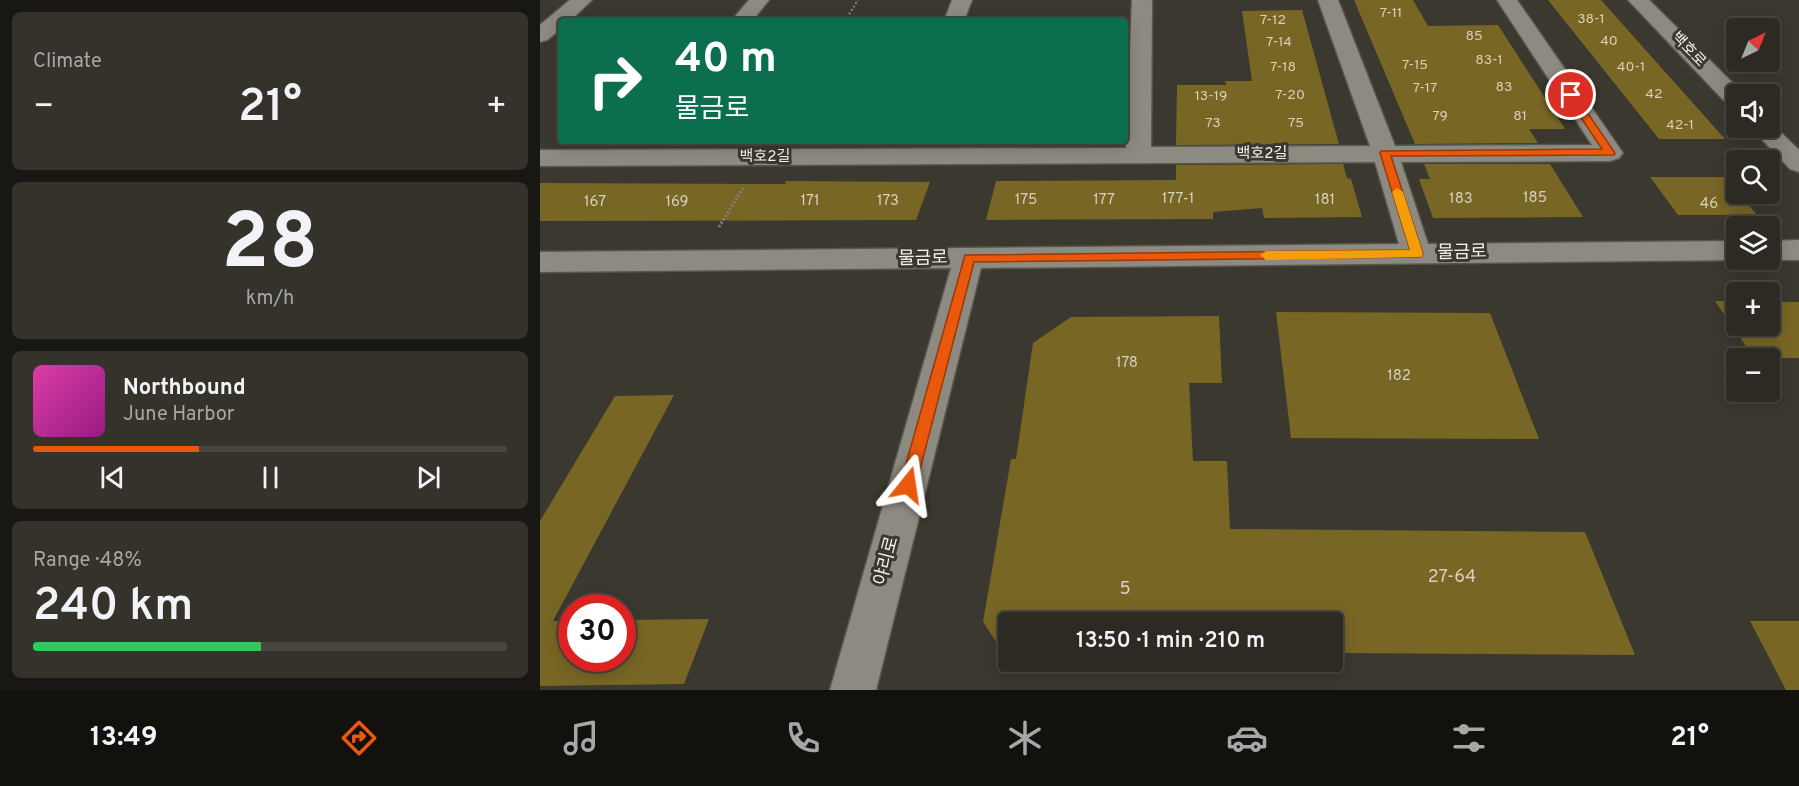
<!DOCTYPE html>
<meta charset="utf-8">
<style>
:root{--surface:#2c2a23;--page:#34322b;--text:#f1f3f6;--muted:#a6a7a6;--line:#484641;--accent:#ea580c}
body{margin:0;font-family:Overpass,"Noto Sans KR",sans-serif;background:var(--page);color:var(--text);height:100vh;display:flex;flex-direction:column;font-size:22px;white-space:nowrap}
*{box-sizing:border-box;margin:0}
p{font-size:20px;color:var(--muted)}
.icon{flex:none;width:33px;height:33px;fill:none;stroke:currentColor;stroke-width:2;stroke-linecap:round;stroke-linejoin:round}
.map{position:relative;flex:1;overflow:hidden}
.details{display:flex;flex-direction:column;gap:12px;padding:12px;background:#181713;width:540px}
.details>*{flex:none}
.hud{position:absolute;left:18px;top:18px;width:570px;height:126px;border-radius:6px;box-shadow:0 3px 15px #0003,0 0 0 2px var(--line);background:#0b6e4f;color:#fff;overflow:hidden}
.needle{width:39px;rotate:43deg}
.controls{position:absolute;left:1186px;top:18px;display:grid;gap:12px}
.controls a{display:grid;place-items:center;width:54px;height:54px;border-radius:6px;background:var(--surface);box-shadow:0 3px 15px #0003,0 0 0 2px var(--line);font-size:30px}
.speed{position:absolute;left:18px;top:594px;display:flex;gap:12px;font-size:30px;font-weight:700;text-align:center}
.speed>*{display:grid;place-content:center;width:78px;height:78px;border-radius:50%;background:var(--surface);box-shadow:0 3px 15px #0003,0 0 0 2px var(--line);line-height:1}
.speed .limit{border:9px solid #d22;background:#fff;color:#111}
.pin{position:absolute;display:grid;place-items:center;width:51px;height:51px;color:#fff;margin:-26px;border:3px solid #fff;border-radius:50%;box-shadow:0 2px 6px #0007}
.me{position:absolute;width:66px;margin:-33px;rotate:15deg;stroke-linejoin:round;filter:drop-shadow(0 0 4px #0008)}
.turn{display:flex;align-items:center;gap:21px;height:126px;padding:0 18px;font-size:27px}
.turn .icon{width:78px;height:78px;stroke-width:2.5}
.turn b{display:block;font-size:42px;line-height:51px}
.big{font-size:45px;font-weight:600;line-height:1.1}
.details .card{flex:1;display:flex;flex-direction:column;justify-content:center;gap:9px;min-width:0;padding:0 21px;border-radius:9px;background:var(--page)}
.details .dial{align-items:center;gap:0}
.dial b{font-size:78px;line-height:1}
.song{display:flex;align-items:center;gap:18px}
.cover{width:72px;height:72px;border-radius:9px;background:linear-gradient(135deg,hsl(320 70% 55%),hsl(310 70% 35%))}
.played{height:6px;border-radius:3px;background:linear-gradient(90deg,var(--accent) 35%,var(--line) 35%)}
.keys{display:flex;justify-content:space-around;direction:ltr}
.heat{display:flex;justify-content:space-between;align-items:center;font-size:33px;direction:ltr}
.charge{height:9px;border-radius:4px;background:linear-gradient(90deg,#34c759 48%,var(--line) 0)}
.trip{position:absolute;left:458px;top:612px;width:345px;height:60px;border-radius:6px;background:var(--surface);box-shadow:0 3px 15px #0003,0 0 0 2px var(--line);font-weight:600;line-height:60px;text-align:center}
.tab-bar{display:flex;height:96px;justify-content:space-around;align-items:center;background:#12110e;color:var(--muted)}
.tab-bar .icon{width:42px;height:42px}
.tab-bar .active{color:var(--accent)}
.tab-bar b{font-size:27px;color:var(--text)}
main{display:flex;flex:1;min-height:0}
.map>svg:first-child{display:block}
.building{fill:#786625}
.lines{fill:none;stroke-linecap:round;stroke-linejoin:round}
.minor-casing{stroke:#58564f;stroke-width:3}
.path-far1{stroke:#838179;stroke-width:2;stroke-dasharray:2 2;stroke-linecap:butt}
.path{stroke:#838179;stroke-width:3;stroke-dasharray:2 2;stroke-linecap:butt}
.minor{fill:#8d8b81;fill-rule:evenodd}
.route{fill:#ea580c;stroke:#983908;stroke-width:1.5}
.slow{fill:#f59e0b}
.labels{text-anchor:middle;dominant-baseline:central;stroke-width:6;stroke-linejoin:round;paint-order:stroke}
.far-number-label{font-size:14px;fill:#d6d0bc}
.far-street-label{font-size:15px;fill:#f5f3ee;stroke:#3a382f}
.number-label{font-size:15px;fill:#d6d0bc}
.street-label{font-size:18px;fill:#f5f3ee;stroke:#3a382f}
.near-number-label{font-size:18px;fill:#d6d0bc}
</style>
<main>
<section class="details">
<div class="card"><p>Climate</p>
<div class="heat"><a>−</a><b class="big">21°</b><a>+</a></div>
</div>
<div class="card dial"><b>28</b><p>km/h</p></div>
<div class="card">
<div class="song"><i class="cover"></i><div><b>Northbound</b><p>June Harbor</p></div></div>
<div class="played"></div>
<div class="keys"><svg class="icon" aria-label="previous" viewBox="0 0 24 24"><path d="M18 5L8 12l10 7zM5 5v14"/></svg><svg class="icon" aria-label="pause" viewBox="0 0 24 24"><path d="M8 5v14M16 5v14"/></svg><svg class="icon" aria-label="next" viewBox="0 0 24 24"><path d="M6 5l10 7-10 7zM19 5v14"/></svg></div>
</div>
<div class="card"><p>Range · 48%</p><b class="big">240 km</b><div class="charge"></div></div>
</section>
<div class="map">
<svg width="1259" height="690" viewBox="0 0 1259 690">
<rect width="100%" height="100%" fill="#3a382f"/>
<path class="building" d="M814,0H873L888,26L958,25L1025,129H989L998,143L875,144Z
M1008,0H1061L1185,139H1119Z
M762,10L799,144L636,145L637,85H686L685,81H712L702,11Z
M803,164L807,178L811,179L822,217L724,218L722,208L673,212V219L446,220L456,181L636,180V165Z
M884,164H1010L1043,217L893,218L879,179H890Z
M1110,177H1185L1217,215H1138Z
M246,181L390,182L376,220L0,221V183L245,184Z
M1175,301H1197V326H1230V302H1259V358H1214Z
M736,312L950,313L999,439L751,438Z
M679,316L682,383H649L653,461H687L690,529L1045,532L1095,655L792,653V622H468V660L443,622L471,459H476L493,343L531,317Z
M134,395L13,621H32V658H82V620L169,619L144,684L0,686V521L75,396Z
M1210,621H1259V690H1246Z
M469,662H726L727,667L471,664Z"/>
<g class="lines">
<g class="minor-casing">
<path id="minor" d="M30,0H52L30,21H21V29L7,40L0,42V25Z
M209,0H229L212,21H191Z
M412,0H432L424,21H404Z
M592,0H612L611,147L830,146L778,0H798L855,146L1052,145L957,0H977L1083,153L1079,158L1070,161L861,162L888,244L1197,241V260H1202L441,268L336,690H290L411,268L0,272V252L859,244L835,162L0,166V150L586,148Z
M1088,0H1109L1204,94H1197V108L1189,106Z
M1230,122L1259,150V172L1250,169L1211,128H1230Z
M1259,240V260H1225H1230V241Z"/>
</g>
<path class="path-far1" d="M305,21L318,0"/>
<path class="path" d="M179,227L203,188"/>
<use href="#minor" class="minor"/>
</g>
<path class="route" d="M1028,93H1034L1075,153L1074,155L851,156L883,254L881,257L434,262L376,485L374,490L368,493L362,490L360,485L425,255L870,250L840,153L841,151L1062,149L1026,95Z"/>
<path class="slow" d="M857,188L863,192L883,254L881,257L726,260L720,255L726,251L870,250L852,192Z"/>
<g class="labels">
<g class="far-number-label">
<text x="851" y="13">7-11</text>
<text x="1051" y="19">38-1</text>
<text x="733" y="20">7-12</text>
<text x="934" y="36">85</text>
<text x="1069" y="41">40</text>
<text x="739" y="42">7-14</text>
<text x="949" y="60">83-1</text>
<text x="875" y="65">7-15</text>
<text x="743" y="67">7-18</text>
<text x="1091" y="67">40-1</text>
<text x="964" y="87">83</text>
<text x="885" y="88">7-17</text>
<text x="1114" y="94">42</text>
<text x="750" y="95">7-20</text>
<text x="671" y="96">13-19</text>
<text x="900" y="116">79</text>
<text x="980" y="116">81</text>
<text x="673" y="123">73</text>
<text x="756" y="123">75</text>
<text x="1140" y="125">42-1</text>
</g>
<g class="far-street-label">
<text transform="translate(1148 50) rotate(46)">백호로</text>
<text x="722" y="154">백호2길</text>
<text x="225" y="157">백호2길</text>
</g>
<g class="number-label">
<text x="995" y="198">185</text>
<text x="638" y="199">177-1</text>
<text x="921" y="199">183</text>
<text x="486" y="200">175</text>
<text x="564" y="200">177</text>
<text x="785" y="200">181</text>
<text x="270" y="201">171</text>
<text x="348" y="201">173</text>
<text x="55" y="202">167</text>
<text x="137" y="202">169</text>
<text x="1169" y="204">46</text>
<text x="587" y="363">178</text>
<text x="859" y="376">182</text>
</g>
<g class="street-label">
<text transform="translate(922 253) rotate(-1)">물금로</text>
<text transform="translate(383 259) rotate(-1)">물금로</text>
<text transform="translate(347 561) rotate(-75)">야리로</text>
</g>
<g class="near-number-label">
<text x="912" y="577">27-64</text>
<text x="585" y="589">5</text>
</g>
</g>
</svg>
<div class="controls">
<a><svg class="needle" viewBox="-14 -14 28 28"><path d="M0-13l5 13h-10z" fill="#e53935"/><path d="M0 13l5-13h-10z" fill="#a6a7a6"/></svg></a>
<a><svg class="icon" aria-label="sound" viewBox="0 0 24 24"><path d="M4 9h4l5-4v14l-5-4H4zM17 9q2 3 0 6"/></svg></a>
<a><svg class="icon" aria-label="search" viewBox="0 0 24 24"><circle cx="10" cy="10" r="6"/><path d="M15 15l6 6"/></svg></a>
<a><svg class="icon" aria-label="layers" viewBox="0 0 24 24"><path d="M12 4l9 5-9 5-9-5zM3 14l9 5 9-5"/></svg></a>
<a>+</a>
<a>−</a>
</div>
<div class="speed"><div class="limit">30</div></div>
<div class="pin" style="left:1031px;top:95px;background:#d93025"><svg class="icon" aria-label="arrive" viewBox="0 0 24 24"><path d="M6 21V4h12l-3 4 3 4H6"/></svg></div>
<svg class="me" style="left:368px;top:485px" viewBox="-20 -20 40 40"><path d="M0-17L14 15 0 8-14 15z" fill="#ea580c" stroke="#fff" stroke-width="4"/></svg>
<div class="trip">13:50 · 1 min · 210 m</div>
<div class="hud">
<div class="turn"><svg class="icon" aria-label="right" viewBox="0 0 24 24"><path d="M7 20v-9h11M14 6l5 5-5 5"/></svg><div><b>40 m</b>물금로</div></div>
</div>
</div>
</main>
<nav class="tab-bar">
<b>13:49</b>
<svg class="icon active" aria-label="directions" viewBox="0 0 24 24"><path d="M12 3l9 9-9 9-9-9zM9 14v-3h6M13 9l2 2-2 2"/></svg>
<svg class="icon" aria-label="music" viewBox="0 0 24 24"><path d="M9 18V5l10-2v13"/><circle cx="6" cy="18" r="3"/><circle cx="16" cy="16" r="3"/></svg>
<svg class="icon" aria-label="phone" viewBox="0 0 24 24"><path d="M5 4h4l2 5-3 2q2 4 5 5l2-3 5 2v4C11 20 4 13 5 4z"/></svg>
<svg class="icon" aria-label="climate" viewBox="0 0 24 24"><path d="M12 3v18M4 7l16 10M4 17L20 7"/></svg>
<svg class="icon" aria-label="car" viewBox="0 0 24 24"><path d="M5 17H2v-5l4-1 3-4h7l3 4 3 1v5h-3M9 17h6M6 11h13"/><circle cx="7" cy="17" r="2"/><circle cx="17" cy="17" r="2"/></svg>
<svg class="icon" aria-label="filters" viewBox="0 0 24 24"><path d="M4 7h16M4 17h16"/><circle cx="9" cy="7" r="2"/><circle cx="15" cy="17" r="2"/></svg>
<b>21°</b>
</nav>
